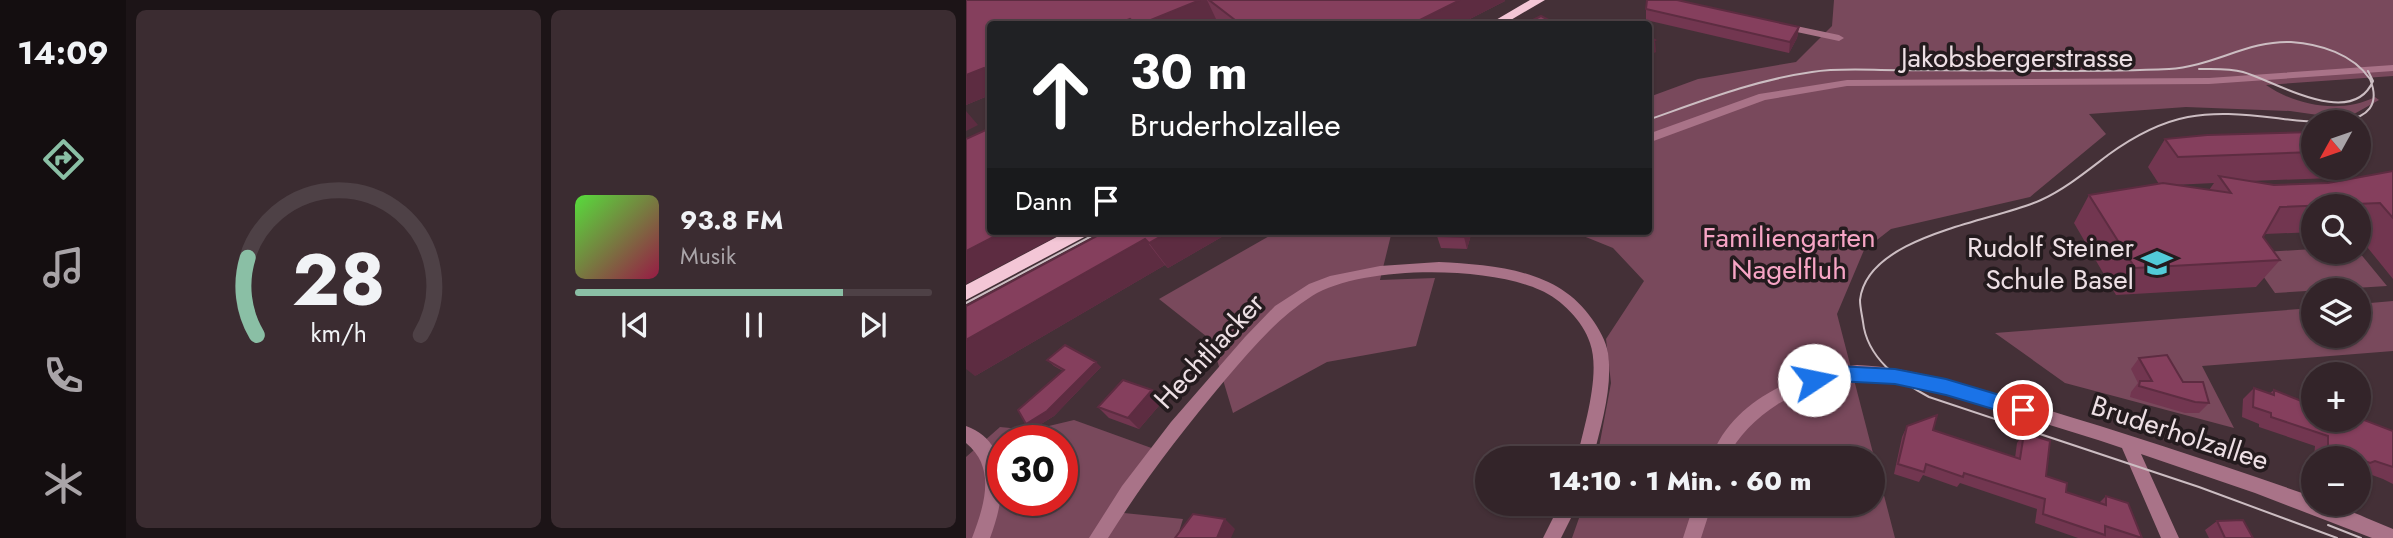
<!DOCTYPE html>
<html lang="de">
<meta charset="utf-8">
<style>
:root{--surface:#332429;--page:#3b2c31;--text:#f1f3f6;--muted:#a9a4a8;--line:#4e4146;--accent:#8abfa5}
body{margin:0;font-family:Jost,sans-serif;background:var(--page);color:var(--text);height:100vh;display:flex;flex-direction:column;font-size:26px;white-space:nowrap}
*{box-sizing:border-box;margin:0}
p{font-size:23px;color:var(--muted)}
.icon{flex:none;width:38px;height:38px;fill:none;stroke:currentColor;stroke-width:2;stroke-linecap:round;stroke-linejoin:round}
.map{position:relative;flex:1;overflow:hidden}
.sheet{display:flex;flex-direction:column;gap:10px;padding:10px;background:#1c1417;width:840px}
.sheet>*{flex:none}
.hud{position:absolute;left:21px;top:21px;width:665px;height:214px;border-radius:7px;box-shadow:0 2px 5px #0004,0 0 0 2px var(--line);background:#202124;color:#fff;overflow:hidden}
.needle{width:46px;rotate:230deg}
.buttons{position:absolute;left:1335px;top:110px;display:grid;gap:14px}
.buttons a{display:grid;place-items:center;width:70px;height:70px;border-radius:50%;background:var(--surface);box-shadow:0 2px 5px #0004,0 0 0 2px var(--line);font-size:35px}
.speed{position:absolute;left:21px;top:425px;display:flex;gap:14px;font-size:35px;font-weight:700;text-align:center}
.speed>*{display:grid;place-content:center;width:91px;height:91px;border-radius:50%;background:var(--surface);box-shadow:0 2px 5px #0004,0 0 0 2px var(--line);line-height:1}
.speed .limit{border:10px solid #d22;background:#fff;color:#111}
.pin{position:absolute;display:grid;place-items:center;width:60px;height:60px;color:#fff;margin:-30px;border:4px solid #fff;border-radius:50%;box-shadow:0 2px 7px #0007}
.me{position:absolute;width:77px;margin:-38px;rotate:79deg;stroke-linejoin:round;filter:drop-shadow(0 0 5px #0008)}
.turn{display:flex;align-items:center;gap:24px;height:147px;padding:0 28px;font-size:32px}
.turn .icon{width:91px;height:91px;stroke-width:2.5}
.turn b{display:block;font-size:49px;line-height:60px}
.then{display:flex;align-items:center;height:66px;padding:0 28px;background:#0003;gap:14px;font-size:26px}
.sheet .widget{flex:1;display:flex;flex-direction:column;justify-content:center;gap:10px;min-width:0;padding:0 24px;border-radius:10px;background:var(--page)}
.sheet .dial{align-items:center;gap:0}
.dial svg{height:182px;overflow:visible;fill:none;stroke:var(--line);stroke-width:7;stroke-linecap:round;text-anchor:middle}
.dial text{fill:var(--text);stroke:none}
.song{display:flex;align-items:center;gap:21px}
.cover{width:84px;height:84px;border-radius:10px;background:linear-gradient(135deg,hsl(110 70% 55%),hsl(340 70% 35%))}
.played{height:7px;border-radius:4px;background:linear-gradient(90deg,var(--accent) 75%,var(--line) 75%)}
.keys{display:flex;justify-content:space-around;direction:ltr}
.sheet .tiles{flex:1;display:grid;gap:10px;grid-template-columns:repeat(2,1fr)}
.trip{position:absolute;left:509px;top:446px;width:410px;height:70px;border-radius:35px;background:var(--surface);box-shadow:0 2px 5px #0004,0 0 0 2px var(--line);font-weight:800;line-height:70px;text-align:center}
main{display:flex;flex:1;min-height:0}
.tabs{display:flex;flex-direction:column;width:126px;justify-content:space-around;align-items:center;background:#140e10;color:var(--muted)}
.tabs .icon{width:49px;height:49px}
.tabs .current{color:var(--accent)}
.tabs b{font-size:32px;color:var(--text)}
.map>svg:first-child{display:block}
.green{fill:#79495c;fill-rule:evenodd}
.lines{fill:none;stroke-linecap:round;stroke-linejoin:round}
.minor{fill:#a97388;fill-rule:evenodd}
.primary{fill:#f3c6d6;fill-rule:evenodd}
.tram{stroke:#ccbdc2;stroke-width:2}
.wall{fill:#723650;fill-rule:evenodd}
.shaded-wall{fill:#5d2c41}
.building{fill:#853f5d;stroke:#5d2c41;stroke-width:2}
.route{fill:#1a73e8;stroke:#114b97;stroke-width:2}
.labels{text-anchor:middle;dominant-baseline:central;stroke-width:7;stroke-linejoin:round;paint-order:stroke}
.street-label{font-size:28px;fill:#eddfe4;stroke:#241b1e}
.park-label{font-size:28px;fill:#f7a5c5;stroke:#241b1e}
.poi-label{font-size:28px;fill:#eddfe4;stroke:#241b1e;text-anchor:end}
</style>
<main>
<nav class="tabs">
<b>14:09</b>
<svg class="icon current" aria-label="directions" viewBox="0 0 24 24"><path d="M12 3l9 9-9 9-9-9zM9 14v-3h6M13 9l2 2-2 2"/></svg>
<svg class="icon" aria-label="music" viewBox="0 0 24 24"><path d="M9 18V5l10-2v13"/><circle cx="6" cy="18" r="3"/><circle cx="16" cy="16" r="3"/></svg>
<svg class="icon" aria-label="phone" viewBox="0 0 24 24"><path d="M5 4h4l2 5-3 2q2 4 5 5l2-3 5 2v4C11 20 4 13 5 4z"/></svg>
<svg class="icon" aria-label="climate" viewBox="0 0 24 24"><path d="M12 3v18M4 7l16 10M4 17L20 7"/></svg>
</nav>
<section class="sheet">
<div class="tiles">
<div class="widget dial"><svg viewBox="0 0 100 80">
<path d="M14 69A42 42 0 1 1 86 69"/>
<path d="M14 69A42 42 0 0 1 10 35" stroke="#8abfa5"/>
<text x="50" y="56" font-size="32" font-weight="700">28</text>
<text x="50" y="72" font-size="11">km/h</text>
</svg></div>
<div class="widget">
<div class="song"><i class="cover"></i><div><b>93.8 FM</b><p>Musik</p></div></div>
<div class="played"></div>
<div class="keys"><svg class="icon" aria-label="previous" viewBox="0 0 24 24"><path d="M18 5L8 12l10 7zM5 5v14"/></svg><svg class="icon" aria-label="pause" viewBox="0 0 24 24"><path d="M8 5v14M16 5v14"/></svg><svg class="icon" aria-label="next" viewBox="0 0 24 24"><path d="M6 5l10 7-10 7zM19 5v14"/></svg></div>
</div>
</div>
</section>
<div class="map">
<svg width="1427" height="538" viewBox="0 0 1427 538">
<rect width="100%" height="100%" fill="#443037"/>
<path class="green" d="M868,0H1427V76L1300,85C1330,106 1376,114 1409,97L1413,100L1388,114L1359,116L1324,111L1220,107L1123,114L1140,134L1064,197L925,229L898,250L871,314L929,538H606L618,504H906V458H631L645,383L640,339L678,281L647,248L605,231H682L683,97L732,79L830,62L866,26Z
M312,231H426L414,280L469,278L450,346L361,362L267,413L245,340L193,299Z
M1347,249L1348,252H1393L1421,286L1309,293L1281,253Z
M1427,301V351L1236,366L1268,428L1099,383L1029,333L1347,308L1348,336H1393V304Z
M108,420L191,450L148,512L217,519L211,538H0V457L34,427L66,430ZM37,441H96V500H37Z"/>
<g class="lines">
<path class="minor" d="M816,23L873,35L878,38L873,41L812,28L811,26Z
M1427,65V71L1243,84L881,86L799,100L682,143V134L793,94L881,80L1243,78Z
M473,262C528,265 592,269 626,319C633,329 640,341 642,353C647,387 635,426 627,458H611C618,427 635,374 624,343C617,321 595,299 574,290C522,266 396,265 346,296C311,318 286,349 259,380C217,430 177,482 142,538H123L156,486L205,422L279,337L309,306L343,284L364,276L414,266Z
M891,365C954,368 1013,389 1072,407C1161,434 1248,462 1336,493L1348,498V504C1375,504 1401,519 1427,529V538H1406L1289,493L1175,454L1213,538H1195L1156,448C1117,435 1077,423 1038,411C961,387 887,358 812,404C790,418 772,436 761,458H745C766,400 833,371 891,365Z
M0,426C49,444 38,501 24,538H6C18,506 31,468 0,443Z
M594,504H612L595,538H577Z
M728,504H746L735,538H717Z"/>
<path class="primary" d="M564,0H579L538,24H523Z
M102,231H124L122,235L0,300V285Z"/>
<path class="tram" d="M1233,69C1248,69 1263,68 1277,72C1309,81 1386,130 1407,81L1402,71
M682,120C736,101 789,80 846,72C877,67 911,71 942,70C1029,70 1116,73 1203,69C1245,67 1283,40 1325,42C1354,44 1387,54 1404,79C1427,136 1336,121 1310,118C1240,109 1201,112 1142,155C1121,171 1099,189 1075,200C1027,222 901,235 894,300C894,307 896,315 897,322C901,358 933,381 963,397L1233,487L1371,538
M0,303L135,231
M1362,525L1395,538"/>
</g>
<path class="wall" d="M0,0H538L539,1L494,24H257L250,19L238,24H24V95L0,105Z
M680,9L833,27L831,38L823,53L680,20Z
M1348,132V168H1374L1366,178L1284,181L1308,185L1362,183L1427,171V279L1393,237V206H1348V232L1299,234L1297,237L1314,260L1290,287L1150,295L1108,223L1123,195L1193,184L1182,167L1199,139ZM1248,183L1243,190L1207,185Z
M140,231H266L202,268L199,265L9,376Z
M428,231H458L457,236L431,237Z
M473,231H506L501,249L475,248L471,236Z
M1173,358L1217,382L1243,403L1233,413H1219L1164,397L1165,392L1172,383L1165,369Z
M81,360L135,367L88,416L67,429L60,424L97,371L88,366Z
M1288,388L1304,393L1308,390L1388,421L1390,420H1393L1427,431V484L1417,479L1395,471H1393V458H1353L1348,457L1349,446L1293,427V424L1276,417L1277,399Z
M186,390L197,401L173,429L143,418L132,407Z
M941,426L967,430L1049,458L1051,443L1058,433L1080,476L1100,492L1133,503L1140,496L1176,538H1112L1069,523L1071,509L994,483L991,487L957,475L953,482L928,474L936,437Z
M1251,521L1287,538H1243L1239,530Z"/>
<path class="shaded-wall" d="M234,0H241L250,19L238,24H175Z
M494,0H538L539,1L494,24H446Z
M164,19L167,24H151Z
M833,27L831,38L823,53L824,42Z
M689,40L690,52L682,56V44Z
M18,68L24,75V95L0,105V75Z
M0,111L12,125L0,131Z
M39,231H101L0,284V251Z
M204,231H266L202,268L183,243Z
M499,231H506L501,249L498,237Z
M179,239L199,265L9,376L0,369V340Z
M130,362L135,367L88,416L67,429L60,424Z
M186,390L197,401L173,429L162,418Z
M259,519L269,529L265,538H251Z"/>
<path class="building" d="M0,0H234L175,24H170L164,19L151,24H24V75L18,68L0,75Z
M243,0H494L446,24H260L269,20Z
M681,0H711L833,27L824,42L680,9Z
M575,16L590,24H559Z
M682,36L689,40L682,44Z
M24,128V231H39L0,251V139Z
M1348,132V152L1212,157L1199,139L1241,135Z
M1427,171V218L1414,203L1314,207L1297,237L1314,260L1169,268L1123,195L1197,183L1265,193L1253,176L1308,185L1362,183Z
M140,231H204L183,243L179,239L0,340V306Z
M473,231H499L498,237L471,236Z
M99,345L130,362L81,411L60,424L52,410L98,370L81,360Z
M1201,355L1217,382H1237L1243,403L1229,402L1173,386L1174,381H1186L1173,358Z
M157,380L186,390L162,418L132,407Z
M1288,388L1308,395V390L1348,406V420H1384L1392,423L1393,418L1427,431V467L1409,461L1404,463L1362,446V436L1305,417V413L1287,407Z
M971,415L967,430L1054,459L1058,433L1084,441L1080,476L1101,483L1100,492L1140,505V496L1162,503L1176,538L1139,526V535L1077,514L1079,499L998,473L997,477L960,464L958,472L932,464L941,426Z
M227,514L259,519L251,538H209Z
M1277,520L1287,538H1259L1251,521Z"/>
<path class="route" d="M870,366L929,369L980,379L1057,402L1064,404L1066,410L1064,416L1057,418L980,395L929,384L870,381L848,388L841,385L839,380L841,375Z"/>
<defs>
<g id="school-bare" transform="scale(2.415)"><path d="M0-5L7-2L0 1L-7-2ZM-4 1L0 2.5L4 1V4Q0 6-4 4Z" fill="#52cbd8" stroke="#241b1e" stroke-width="2.5" paint-order="stroke"/></g>
</defs>
<g fill-rule="evenodd">
<use href="#school-bare" x="1191" y="263"/>
</g>
<g class="labels">
<g class="street-label">
<text x="1051" y="57">Jakobsbergerstrasse</text>
<text transform="translate(243 351) rotate(-47)">Hechtliacker</text>
<text transform="translate(1214 433) rotate(18)">Bruderholzallee</text>
</g>
<g class="park-label">
<text x="823" y="237">Familiengarten<tspan x="823" dy="32">Nagelfluh</tspan></text>
</g>
<g class="poi-label">
<text x="1168" y="247">Rudolf Steiner<tspan x="1168" dy="32">Schule Basel</tspan></text>
</g>
</g>
</svg>
<div class="buttons">
<a><svg class="needle" viewBox="-14 -14 28 28"><path d="M0-13l5 13h-10z" fill="#e53935"/><path d="M0 13l5-13h-10z" fill="#a9a4a8"/></svg></a>
<a><svg class="icon" aria-label="search" viewBox="0 0 24 24"><circle cx="10" cy="10" r="6"/><path d="M15 15l6 6"/></svg></a>
<a><svg class="icon" aria-label="layers" viewBox="0 0 24 24"><path d="M12 4l9 5-9 5-9-5zM3 14l9 5 9-5"/></svg></a>
<a>+</a>
<a>−</a>
</div>
<div class="speed"><div class="limit">30</div></div>
<div class="pin" style="left:1057px;top:410px;background:#d93025"><svg class="icon" aria-label="arrive" viewBox="0 0 24 24"><path d="M6 21V4h12l-3 4 3 4H6"/></svg></div>
<svg class="me" style="left:848px;top:380px" viewBox="-20 -20 40 40"><circle r="19" fill="#fff"/><path d="M0-13L10 11 0 6-10 11z" fill="#1a73e8"/></svg>
<div class="trip">14:10 · 1 Min. · 60 m</div>
<div class="hud">
<div class="turn"><svg class="icon" aria-label="ahead" viewBox="0 0 24 24"><path d="M12 20V5M6 11l6-6 6 6"/></svg><div><b>30 m</b>Bruderholzallee</div></div>
<div class="then">Dann<svg class="icon" aria-label="arrive" viewBox="0 0 24 24"><path d="M6 21V4h12l-3 4 3 4H6"/></svg></div>
</div>
</div>
</main>
